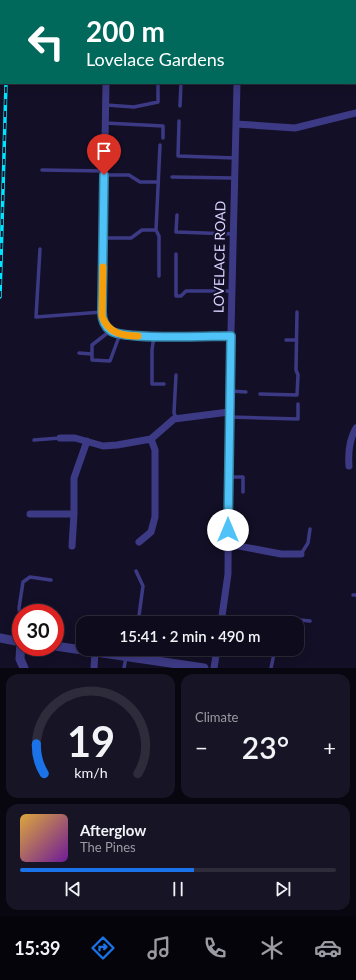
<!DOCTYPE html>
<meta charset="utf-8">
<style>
:root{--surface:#0e0b1c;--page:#171425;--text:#f1f3f6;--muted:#9b9ba3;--line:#2e2b3b;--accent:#1a73e8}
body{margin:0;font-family:Lato,sans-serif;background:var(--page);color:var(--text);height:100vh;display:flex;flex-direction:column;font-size:15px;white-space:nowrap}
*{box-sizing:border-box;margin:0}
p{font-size:13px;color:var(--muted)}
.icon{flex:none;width:22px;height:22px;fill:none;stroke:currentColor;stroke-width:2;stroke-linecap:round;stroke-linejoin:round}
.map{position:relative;height:668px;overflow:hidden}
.drawer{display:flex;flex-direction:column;gap:6px;padding:6px;background:#08060f;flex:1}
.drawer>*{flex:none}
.banner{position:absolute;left:0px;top:0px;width:356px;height:84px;box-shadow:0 2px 10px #0003,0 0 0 1px var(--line);background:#00695c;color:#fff;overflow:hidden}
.speed{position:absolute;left:12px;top:604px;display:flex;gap:8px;font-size:20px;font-weight:700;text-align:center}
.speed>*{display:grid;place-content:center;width:52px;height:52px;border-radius:50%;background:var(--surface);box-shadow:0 2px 10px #0003,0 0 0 1px var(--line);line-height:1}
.speed .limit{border:6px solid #d22;background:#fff;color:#111}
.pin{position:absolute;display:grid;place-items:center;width:34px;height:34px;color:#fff;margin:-41px -17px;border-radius:50% 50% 50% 0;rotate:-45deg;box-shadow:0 0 4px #0007}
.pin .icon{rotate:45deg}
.me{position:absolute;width:44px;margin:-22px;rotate:0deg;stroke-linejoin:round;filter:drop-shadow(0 0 3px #0008)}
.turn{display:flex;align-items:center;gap:14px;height:84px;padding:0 20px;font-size:18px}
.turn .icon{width:52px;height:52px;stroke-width:2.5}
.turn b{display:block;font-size:28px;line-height:34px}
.big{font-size:30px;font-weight:600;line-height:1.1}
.drawer .tile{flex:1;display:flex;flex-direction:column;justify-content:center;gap:6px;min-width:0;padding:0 14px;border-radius:12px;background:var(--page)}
.drawer .dial{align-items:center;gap:0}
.dial svg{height:104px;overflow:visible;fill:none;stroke:var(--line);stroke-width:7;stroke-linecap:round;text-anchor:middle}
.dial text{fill:var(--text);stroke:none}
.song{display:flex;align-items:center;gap:12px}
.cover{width:48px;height:48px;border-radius:6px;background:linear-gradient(135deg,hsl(40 70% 55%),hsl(280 70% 35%))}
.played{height:4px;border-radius:2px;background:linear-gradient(90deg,var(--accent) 55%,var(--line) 55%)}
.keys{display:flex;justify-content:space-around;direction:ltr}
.heat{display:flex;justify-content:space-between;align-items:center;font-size:22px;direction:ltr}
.drawer .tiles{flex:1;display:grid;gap:6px;grid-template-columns:1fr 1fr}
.tile:last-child{grid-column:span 2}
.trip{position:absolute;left:76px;top:616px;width:228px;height:40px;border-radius:12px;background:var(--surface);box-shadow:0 2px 10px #0003,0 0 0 1px var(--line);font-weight:600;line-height:40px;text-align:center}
.tab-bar{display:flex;height:64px;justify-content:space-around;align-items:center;background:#06040b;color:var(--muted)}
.tab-bar .icon{width:28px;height:28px}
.tab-bar .on{color:var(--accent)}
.tab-bar b{font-size:18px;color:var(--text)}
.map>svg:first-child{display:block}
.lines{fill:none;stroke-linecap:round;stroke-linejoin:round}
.service{stroke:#3d3a85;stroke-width:3.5}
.minor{stroke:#3d3a85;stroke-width:7}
.tertiary{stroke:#3d3a85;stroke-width:9}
.primary{stroke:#c25bff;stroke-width:10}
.rail-casing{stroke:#00e5ff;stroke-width:3.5}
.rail{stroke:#130f26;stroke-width:2;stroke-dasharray:6;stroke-linecap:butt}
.route-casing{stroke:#337fa1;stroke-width:10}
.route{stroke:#4fc3f7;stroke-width:7}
.slow{stroke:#f59e0b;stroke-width:7}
.labels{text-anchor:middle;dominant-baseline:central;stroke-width:4;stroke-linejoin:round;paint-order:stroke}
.street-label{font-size:14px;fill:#d9d4ff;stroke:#130f26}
</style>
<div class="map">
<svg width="356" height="668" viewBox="0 0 356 668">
<rect width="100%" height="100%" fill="#130f26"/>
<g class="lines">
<path class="service" d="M355,40H356
M106,105L134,107L158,102V83
M180,106L181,83
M179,121L178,156L235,158
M105,123L163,126V138
M42,170L105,171
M104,175H129L140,182H158
M172,177L234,178
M177,215L176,232L233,234
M156,230L159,236V276
M103,238H131L142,230H156L160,145
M40,249L36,317L102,312
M176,254V296H181L186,291H232
M110,331L92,345V360L110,361L120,334
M154,336L152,350V384H164
M286,340H296
M79,353L92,354
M230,391L246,392
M260,394L297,395L298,375L296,370L297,312
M229,417L298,419V404
M176,418L174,413L176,375
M34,440L60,438
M228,477H243V492
M301,554L308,543L310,529
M136,571L143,586L138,623
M353,595H356
M21,622L19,608L23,582L30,577L51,580
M288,623L300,620L310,621
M133,656L134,649
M124,668L126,657
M271,668L275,649"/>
<path class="minor" d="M108,0V1
M22,1V0
M238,1V0
M106,83L102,317C104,322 107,329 112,331C133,341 205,336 231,336
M236,124L295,128L356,113
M60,438H75L103,446L117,445L151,439
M349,466C348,453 349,440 356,428
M30,514H74
M139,542L151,532L155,517V450L151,439L174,419L229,412
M228,544L281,554H301
M72,546L74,514V478L87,441
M221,623L228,574L229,412L237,83
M94,668L95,652
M214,668L217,649"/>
<path class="tertiary" d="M0,638L21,642
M21,642L20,659L24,668
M55,646L204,668"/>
<path class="primary" d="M28,1L30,0
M0,11L1,10"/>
<g class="rail-casing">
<path id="rail" d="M6,1V0
M0,35L1,16
M0,297L6,83"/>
</g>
<use href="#rail" class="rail"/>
</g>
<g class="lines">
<g class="route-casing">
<path id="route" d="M104,175L102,312C102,319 104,326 111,331C125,340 209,336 231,336L228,530"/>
</g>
<use href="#route" class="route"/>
<path class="slow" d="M103,267L102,316C108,333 122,336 138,336"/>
</g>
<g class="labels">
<g class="street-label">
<text transform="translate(219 257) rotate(-89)">LOVELACE ROAD</text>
</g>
</g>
</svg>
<div class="speed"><div class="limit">30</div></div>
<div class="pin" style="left:104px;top:175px;background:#d93025"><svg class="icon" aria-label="arrive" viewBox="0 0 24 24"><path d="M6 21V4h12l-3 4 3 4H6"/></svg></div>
<svg class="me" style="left:228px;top:530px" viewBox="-20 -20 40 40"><circle r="19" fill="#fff"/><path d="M0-13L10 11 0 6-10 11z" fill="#4fc3f7"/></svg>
<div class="trip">15:41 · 2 min · 490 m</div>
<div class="banner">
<div class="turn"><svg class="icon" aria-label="left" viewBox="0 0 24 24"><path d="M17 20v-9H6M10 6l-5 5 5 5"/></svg><div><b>200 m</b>Lovelace Gardens</div></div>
</div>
</div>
<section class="drawer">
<div class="tiles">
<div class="tile dial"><svg viewBox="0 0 100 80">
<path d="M14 69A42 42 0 1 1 86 69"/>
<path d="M14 69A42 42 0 0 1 8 46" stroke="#1a73e8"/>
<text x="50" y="56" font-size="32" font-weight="700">19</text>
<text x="50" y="72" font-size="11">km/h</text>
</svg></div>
<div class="tile"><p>Climate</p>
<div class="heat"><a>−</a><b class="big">23°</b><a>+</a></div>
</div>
<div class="tile">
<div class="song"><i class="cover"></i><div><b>Afterglow</b><p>The Pines</p></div></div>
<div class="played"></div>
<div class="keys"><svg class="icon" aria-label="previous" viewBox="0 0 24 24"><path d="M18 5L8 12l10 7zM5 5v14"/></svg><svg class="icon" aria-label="pause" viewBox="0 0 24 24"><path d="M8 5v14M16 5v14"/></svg><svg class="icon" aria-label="next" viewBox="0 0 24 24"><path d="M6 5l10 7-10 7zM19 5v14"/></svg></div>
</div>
</div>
</section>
<nav class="tab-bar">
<b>15:39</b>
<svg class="icon on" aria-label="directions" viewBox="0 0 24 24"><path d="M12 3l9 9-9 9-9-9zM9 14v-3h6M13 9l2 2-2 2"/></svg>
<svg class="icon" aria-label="music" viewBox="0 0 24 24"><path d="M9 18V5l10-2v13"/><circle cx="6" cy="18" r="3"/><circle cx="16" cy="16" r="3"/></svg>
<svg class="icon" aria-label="phone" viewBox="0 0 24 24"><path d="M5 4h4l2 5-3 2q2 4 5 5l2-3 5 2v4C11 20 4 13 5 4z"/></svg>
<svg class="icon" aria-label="climate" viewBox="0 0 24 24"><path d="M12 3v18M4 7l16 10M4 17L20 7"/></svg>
<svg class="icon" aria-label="car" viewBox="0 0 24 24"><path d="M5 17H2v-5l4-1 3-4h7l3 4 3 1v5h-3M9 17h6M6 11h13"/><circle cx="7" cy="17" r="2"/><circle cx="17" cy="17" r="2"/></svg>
</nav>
